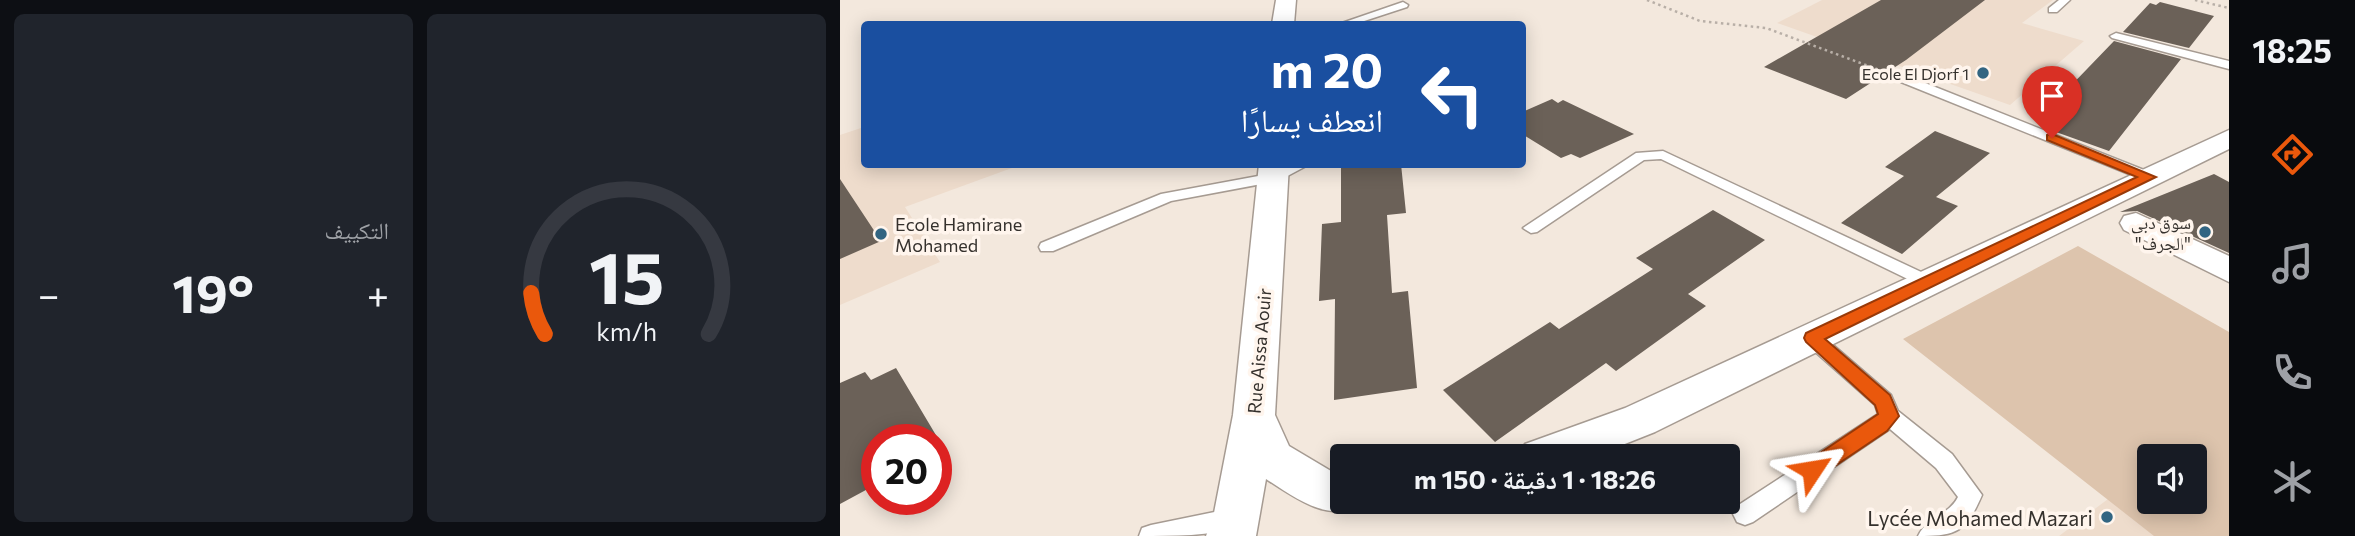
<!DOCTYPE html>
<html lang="ar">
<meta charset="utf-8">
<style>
:root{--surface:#171b24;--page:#20242c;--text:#f1f3f6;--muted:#9ea1a6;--line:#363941;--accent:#ea580c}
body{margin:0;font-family:Commissioner,"Noto Naskh Arabic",sans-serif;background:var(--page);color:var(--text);direction:rtl;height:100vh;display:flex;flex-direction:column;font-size:26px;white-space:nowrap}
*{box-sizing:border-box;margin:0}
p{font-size:23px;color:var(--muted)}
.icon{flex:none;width:38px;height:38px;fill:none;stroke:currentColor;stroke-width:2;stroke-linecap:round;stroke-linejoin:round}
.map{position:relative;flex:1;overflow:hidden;direction:ltr}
.drawer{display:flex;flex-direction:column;gap:14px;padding:14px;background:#0d0f14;width:840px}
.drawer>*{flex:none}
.banner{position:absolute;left:21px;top:21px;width:665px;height:147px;border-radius:7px;box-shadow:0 4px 18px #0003;direction:rtl;background:#1a4fa0;color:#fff;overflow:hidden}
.tools{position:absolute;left:1297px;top:444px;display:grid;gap:14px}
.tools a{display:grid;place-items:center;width:70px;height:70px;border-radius:7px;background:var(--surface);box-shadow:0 4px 18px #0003;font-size:35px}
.speed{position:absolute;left:21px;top:424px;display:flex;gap:14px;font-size:35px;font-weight:700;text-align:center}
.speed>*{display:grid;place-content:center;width:91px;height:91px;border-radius:50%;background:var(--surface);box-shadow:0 4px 18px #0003;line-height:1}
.speed .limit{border:10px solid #d22;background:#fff;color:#111}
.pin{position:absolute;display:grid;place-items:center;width:60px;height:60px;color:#fff;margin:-72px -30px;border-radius:50% 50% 50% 0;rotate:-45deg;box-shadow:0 0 7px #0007}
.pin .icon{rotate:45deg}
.me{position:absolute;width:77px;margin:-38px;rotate:57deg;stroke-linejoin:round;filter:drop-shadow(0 0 5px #0008)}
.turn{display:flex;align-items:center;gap:24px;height:147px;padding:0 28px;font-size:32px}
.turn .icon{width:91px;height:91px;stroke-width:2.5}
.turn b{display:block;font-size:49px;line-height:60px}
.big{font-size:52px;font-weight:700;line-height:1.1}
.drawer .widget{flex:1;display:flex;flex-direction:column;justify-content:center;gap:10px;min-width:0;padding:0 24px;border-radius:10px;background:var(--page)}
.drawer .dial{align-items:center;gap:0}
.dial svg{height:182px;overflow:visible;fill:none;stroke:var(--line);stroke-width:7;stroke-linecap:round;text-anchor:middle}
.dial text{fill:var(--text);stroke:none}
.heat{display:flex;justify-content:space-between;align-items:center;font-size:38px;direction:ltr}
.drawer .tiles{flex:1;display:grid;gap:14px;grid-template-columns:repeat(2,1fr)}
.trip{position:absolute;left:490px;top:444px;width:410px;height:70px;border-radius:7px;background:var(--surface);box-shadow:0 4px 18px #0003;font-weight:700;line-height:70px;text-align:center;direction:rtl}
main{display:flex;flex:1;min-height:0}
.tab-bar{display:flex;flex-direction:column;width:126px;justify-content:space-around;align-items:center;background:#090b0e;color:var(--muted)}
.tab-bar .icon{width:49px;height:49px}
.tab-bar .on{color:var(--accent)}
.tab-bar b{font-size:32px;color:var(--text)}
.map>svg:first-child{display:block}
.built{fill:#eedccc}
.green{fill:#ddc4ad;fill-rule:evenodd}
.building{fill:#6b6158}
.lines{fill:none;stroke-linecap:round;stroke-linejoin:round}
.lane-casing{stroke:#a69b92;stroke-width:3}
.street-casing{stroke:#a69b92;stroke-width:3}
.path{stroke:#b8afa7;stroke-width:2.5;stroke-dasharray:2.5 3.5;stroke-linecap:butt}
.lane{fill:#fff;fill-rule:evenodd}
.street{fill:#fff;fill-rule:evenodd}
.route{fill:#ea580c;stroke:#983908;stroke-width:2}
.poi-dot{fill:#326582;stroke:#fff5ed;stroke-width:2.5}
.labels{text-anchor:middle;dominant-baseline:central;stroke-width:7;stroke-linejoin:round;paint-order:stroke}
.far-poi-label{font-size:16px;fill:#35312d;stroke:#fff5ed;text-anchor:end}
.poi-label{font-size:18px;fill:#35312d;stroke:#fff5ed;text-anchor:end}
.street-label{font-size:18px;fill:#35312d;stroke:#fff5ed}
.near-poi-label{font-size:21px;fill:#35312d;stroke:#fff5ed;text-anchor:end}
</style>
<main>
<nav class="tab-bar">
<b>18:25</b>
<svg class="icon on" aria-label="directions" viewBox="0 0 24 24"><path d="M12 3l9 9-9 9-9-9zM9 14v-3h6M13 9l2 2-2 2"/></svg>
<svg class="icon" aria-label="music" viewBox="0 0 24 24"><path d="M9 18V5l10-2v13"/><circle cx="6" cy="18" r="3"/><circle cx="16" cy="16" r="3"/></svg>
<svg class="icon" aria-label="phone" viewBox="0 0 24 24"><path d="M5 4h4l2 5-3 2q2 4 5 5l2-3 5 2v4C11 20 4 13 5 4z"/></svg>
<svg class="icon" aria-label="climate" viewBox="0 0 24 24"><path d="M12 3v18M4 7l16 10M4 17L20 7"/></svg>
</nav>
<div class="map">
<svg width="1389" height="536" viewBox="0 0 1389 536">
<rect width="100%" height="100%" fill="#f3e8dd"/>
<path class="built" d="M982,0H1213L1182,23L1244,41L1170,105L937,23Z
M24,127V164L180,165L65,207L100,262L0,305V135Z
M1268,499L1316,536H1219Z"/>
<path class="green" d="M1238,246L1389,332V536H1314L1063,339ZM1309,457H1354V502H1309Z"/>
<path class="building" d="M1041,0H1145L1066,60L1006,99L924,67Z
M1320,2L1374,16L1349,48L1283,32L1310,3L1316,5Z
M1274,41L1341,59L1269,151L1202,127L1229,99L1220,97Z
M712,99L718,103L723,100L794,134L740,158L731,154L721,158L682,134V112Z
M1095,131L1150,153L1096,197L1118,206L1062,254L1001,223L1064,176L1045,167Z
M501,164H561L566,213L547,215L552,293L568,291L577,388L494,400L495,299L479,301L482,224L501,222Z
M1374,174L1389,182V253L1297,211L1280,212Z
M0,179L41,241L0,259Z
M873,210L925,240L848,294L866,306L776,371L766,363L655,442L603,390L710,322L719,329L813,269L796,258Z
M56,368L103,447L96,451V439H37V484L0,504V383L25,372L31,380Z"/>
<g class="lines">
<g class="lane-casing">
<path id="lane" d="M1219,0H1230L1217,12H1209V8Z
M563,2L568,5L567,7L515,24H499Z
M1276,33L1389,61V69L1272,38L1270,36Z
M1065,75L1314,174L1317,177L1314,180H1304L1061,82L1059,79Z
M823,151L1094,278L1097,282L1088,288L1082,286L821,159L804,160L697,232L691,233L683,228L796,153Z
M450,164H470L438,181L331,201L213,251H201L199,247L201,243L321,194L429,174Z
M972,331L979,333L1051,395L1058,411L1112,454L1142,495C1126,532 1117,536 1078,536C1086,518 1110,514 1118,497L1096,468L1050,429L913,522L905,525L897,522L893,514L897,506L1038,414L1035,405L965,343L962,338L965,333Z
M394,508L403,511L406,519L403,527C369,536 334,536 299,536L302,528L311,525Z"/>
</g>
<g class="street-casing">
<path id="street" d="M436,0H456L454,24H432Z
M1389,130V149L815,432L752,457H679L685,444L785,408Z
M419,164H449L435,415L449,446L491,471L502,473V502H521L519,508C483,520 456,498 426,479L416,536H366L373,518L393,415Z
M1296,213L1389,256V282L1284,230L1280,223L1284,216Z"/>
</g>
<path class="path" d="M807,0L860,21L926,28L1042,71
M1355,0L1389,8"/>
<use href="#lane" class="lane"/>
<use href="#street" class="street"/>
</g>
<path class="route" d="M1212,134L1316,177L985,339L1050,395L1059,416L1047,431L980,476L972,479L965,476L962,470L965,463L1038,414L1035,405L966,342L964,338L966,333L1297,177L1207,140V135Z"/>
<g class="poi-dot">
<circle cx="1143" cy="73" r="7"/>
<circle cx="1365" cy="232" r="7"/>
<circle cx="41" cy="234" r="7"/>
<circle cx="1267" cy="517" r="7"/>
</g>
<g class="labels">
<g class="far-poi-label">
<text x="1129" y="73">Ecole El Djorf 1</text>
</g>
<g class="poi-label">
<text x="1351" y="222">سوق دبي<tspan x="1351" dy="21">"الجرف"</tspan></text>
<text x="55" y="224" text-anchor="start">Ecole Hamirane<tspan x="55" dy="21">Mohamed</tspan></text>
</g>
<g class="street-label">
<text transform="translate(419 351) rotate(-85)">Rue Aissa Aouir</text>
</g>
<g class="near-poi-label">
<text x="1253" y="517">Lycée Mohamed Mazari</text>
</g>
</g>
</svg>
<div class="tools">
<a><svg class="icon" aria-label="sound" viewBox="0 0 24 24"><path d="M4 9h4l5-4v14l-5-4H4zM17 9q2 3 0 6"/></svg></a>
</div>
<div class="speed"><div class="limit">20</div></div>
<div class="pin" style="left:1212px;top:138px;background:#d93025"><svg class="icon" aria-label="arrive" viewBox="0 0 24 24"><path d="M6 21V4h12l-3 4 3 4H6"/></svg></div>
<svg class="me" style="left:972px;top:470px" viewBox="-20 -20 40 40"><path d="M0-17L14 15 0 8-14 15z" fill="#ea580c" stroke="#fff" stroke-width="4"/></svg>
<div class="trip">18:26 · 1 دقيقة · 150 m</div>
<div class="banner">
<div class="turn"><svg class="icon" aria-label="left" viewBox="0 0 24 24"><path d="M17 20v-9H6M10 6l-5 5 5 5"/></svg><div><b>20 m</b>انعطف يسارًا</div></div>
</div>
</div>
<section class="drawer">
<div class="tiles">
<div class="widget dial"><svg viewBox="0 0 100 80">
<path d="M14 69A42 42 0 1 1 86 69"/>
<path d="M14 69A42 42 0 0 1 8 51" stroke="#ea580c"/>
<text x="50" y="56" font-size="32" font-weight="700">15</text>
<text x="50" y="72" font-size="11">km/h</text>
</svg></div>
<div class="widget"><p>التكييف</p>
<div class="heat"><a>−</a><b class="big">19°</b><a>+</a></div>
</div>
</div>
</section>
</main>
